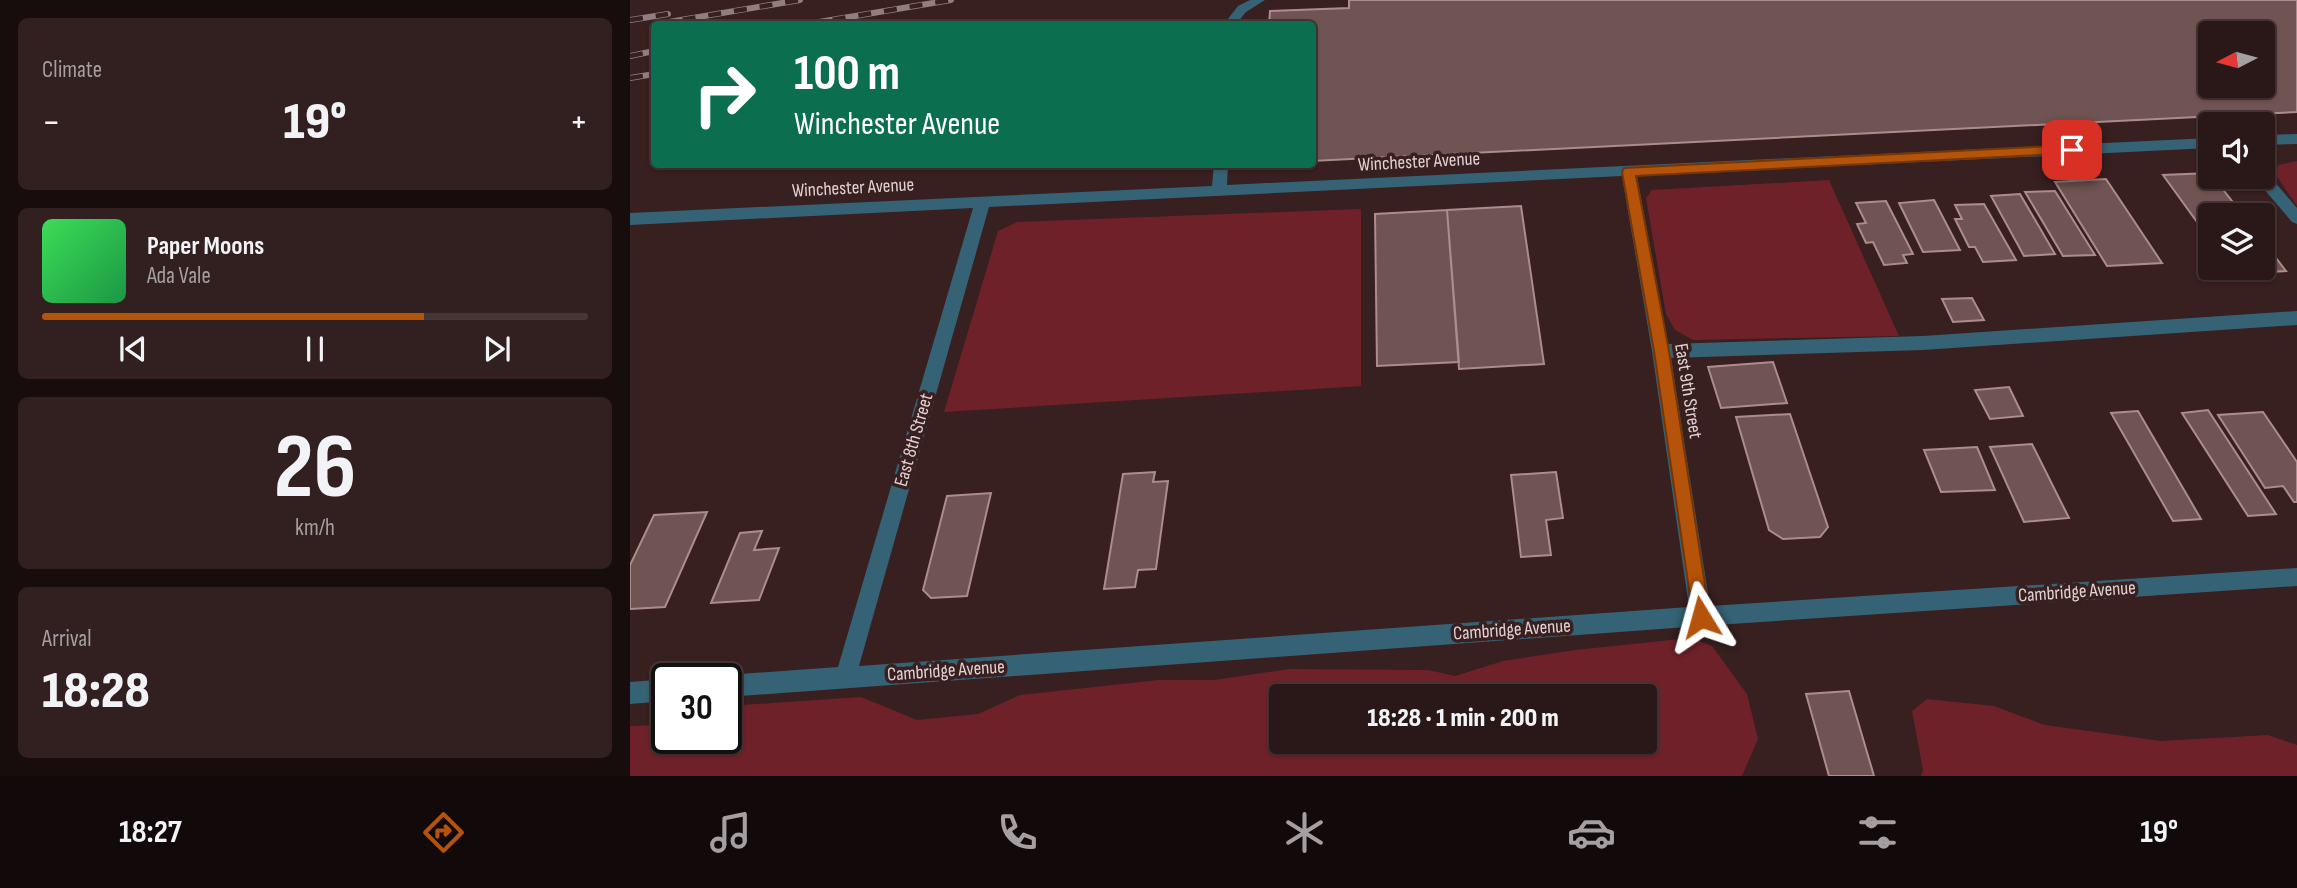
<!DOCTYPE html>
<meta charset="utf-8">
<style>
:root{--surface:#2a1718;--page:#322021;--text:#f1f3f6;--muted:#a59fa2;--line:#463637;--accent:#b45309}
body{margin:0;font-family:"Sofia Sans Condensed",sans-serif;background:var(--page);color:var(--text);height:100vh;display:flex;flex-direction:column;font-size:26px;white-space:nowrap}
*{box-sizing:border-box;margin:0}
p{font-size:23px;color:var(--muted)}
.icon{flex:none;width:38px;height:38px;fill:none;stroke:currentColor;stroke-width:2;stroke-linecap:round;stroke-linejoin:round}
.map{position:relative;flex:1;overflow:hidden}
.drawer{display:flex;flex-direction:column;gap:18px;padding:18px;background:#170d0d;width:630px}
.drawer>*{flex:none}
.banner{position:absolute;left:21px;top:21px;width:665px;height:147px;border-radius:7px;box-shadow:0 2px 5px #0004,0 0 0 2px var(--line);background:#0b6e4f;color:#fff;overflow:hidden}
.needle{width:46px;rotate:264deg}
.fabs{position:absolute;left:1568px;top:21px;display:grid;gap:14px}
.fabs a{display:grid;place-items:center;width:77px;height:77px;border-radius:7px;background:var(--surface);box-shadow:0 2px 5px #0004,0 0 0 2px var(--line);font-size:35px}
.speed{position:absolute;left:21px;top:663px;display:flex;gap:14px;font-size:35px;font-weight:700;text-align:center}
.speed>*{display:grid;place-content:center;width:91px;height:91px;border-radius:50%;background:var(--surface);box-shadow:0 2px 5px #0004,0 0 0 2px var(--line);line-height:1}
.speed .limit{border:4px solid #111;border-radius:10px;background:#fff;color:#111}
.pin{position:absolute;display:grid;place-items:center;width:60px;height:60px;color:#fff;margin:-30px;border-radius:14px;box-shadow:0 4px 10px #0006}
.me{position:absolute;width:77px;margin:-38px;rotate:352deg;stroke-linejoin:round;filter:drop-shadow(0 0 5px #0008)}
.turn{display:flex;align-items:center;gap:24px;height:147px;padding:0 28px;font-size:32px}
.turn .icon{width:91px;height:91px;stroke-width:2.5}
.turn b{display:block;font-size:49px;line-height:60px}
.big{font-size:52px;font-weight:800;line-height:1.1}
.drawer .tile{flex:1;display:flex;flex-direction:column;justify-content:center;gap:10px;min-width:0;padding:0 24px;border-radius:10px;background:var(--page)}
.drawer .dial{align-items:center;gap:0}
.dial b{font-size:91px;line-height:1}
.song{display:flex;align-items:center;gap:21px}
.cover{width:84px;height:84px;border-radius:10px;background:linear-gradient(135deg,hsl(130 70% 55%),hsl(140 70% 35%))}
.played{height:7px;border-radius:4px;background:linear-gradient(90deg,var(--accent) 70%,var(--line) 70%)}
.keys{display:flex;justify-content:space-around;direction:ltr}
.heat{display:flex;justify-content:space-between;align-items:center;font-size:38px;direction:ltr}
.trip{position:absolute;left:639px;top:684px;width:388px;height:70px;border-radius:7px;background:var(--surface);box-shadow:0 2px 5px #0004,0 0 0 2px var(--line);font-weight:800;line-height:70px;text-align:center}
.tab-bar{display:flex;height:112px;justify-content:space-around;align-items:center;background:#11090a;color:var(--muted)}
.tab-bar .icon{width:49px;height:49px}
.tab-bar .on{color:var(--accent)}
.tab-bar b{font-size:32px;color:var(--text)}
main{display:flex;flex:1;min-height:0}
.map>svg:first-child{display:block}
.green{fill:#6f2129;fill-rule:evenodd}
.building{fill:#705353;stroke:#ac8c8c;stroke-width:2;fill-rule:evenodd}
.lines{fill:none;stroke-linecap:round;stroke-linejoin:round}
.minor{fill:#356375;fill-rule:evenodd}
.rail-casing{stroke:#927e7e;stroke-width:6}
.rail{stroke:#381f20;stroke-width:4.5;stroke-dasharray:13;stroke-linecap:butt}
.route{fill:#b45309;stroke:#753606;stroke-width:2}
.labels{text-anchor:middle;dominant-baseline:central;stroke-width:7;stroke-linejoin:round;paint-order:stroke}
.street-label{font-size:19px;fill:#e2d1d1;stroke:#381f20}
</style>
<main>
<section class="drawer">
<div class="tile"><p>Climate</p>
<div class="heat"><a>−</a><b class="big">19°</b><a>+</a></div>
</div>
<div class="tile">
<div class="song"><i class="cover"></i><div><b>Paper Moons</b><p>Ada Vale</p></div></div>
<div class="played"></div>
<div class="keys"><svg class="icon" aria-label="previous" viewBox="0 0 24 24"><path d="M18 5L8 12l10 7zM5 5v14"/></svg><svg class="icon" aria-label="pause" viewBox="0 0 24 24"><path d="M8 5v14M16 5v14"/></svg><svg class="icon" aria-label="next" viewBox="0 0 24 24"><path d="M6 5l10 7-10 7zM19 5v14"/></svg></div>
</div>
<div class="tile dial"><b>26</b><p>km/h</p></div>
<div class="tile"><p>Arrival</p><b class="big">18:28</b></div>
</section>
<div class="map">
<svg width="1667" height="776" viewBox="0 0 1667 776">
<rect width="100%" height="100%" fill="#381f20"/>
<path class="green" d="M1667,161V206L1645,174L1648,165Z
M1199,180L1269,336L1063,340L1045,330L1036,314L1016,198L1022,190Z
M731,209V386L314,412L368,231L387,222Z
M1060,638L1082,646L1117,694L1128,739L1112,776H0V726L37,725V738H96V710L112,705L231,697L287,720L348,714L390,695L529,680H584L660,669L798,670L825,676L873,661L945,650ZM1015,696V742H651V696Z
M1297,699L1364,706L1415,725L1531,741L1638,735L1667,745V776H1291L1293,770L1282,711Z"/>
<path class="building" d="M719,0H1667V112L682,161V24H639L640,11L719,8ZM1580,33H1633V86H1580Z
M1580,173L1613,215H1580V240L1533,175Z
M1476,179L1532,263L1477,266L1425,182Z
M1425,191L1465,255L1433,256L1395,192Z
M1390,194L1425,254L1394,256L1361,196Z
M1304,200L1330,250L1293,252L1269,203Z
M1256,201L1283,254L1273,255L1277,263L1254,265L1243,242L1236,243L1227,224L1236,223L1226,203Z
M1354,204L1386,260L1353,262L1345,247H1339L1325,219H1332L1325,205Z
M891,206L914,364L829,369L817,210Z
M817,210L829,362L747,366L745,214Z
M1633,241L1656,271L1605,274L1601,268H1633Z
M1342,298L1354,320L1323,322L1312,299Z
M1143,362L1157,403L1091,408L1078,367Z
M1379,387L1393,416L1360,419L1345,390Z
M1578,410L1646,514L1618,516L1552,413Z
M1508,411L1571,519L1543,521L1481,413Z
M1633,412L1667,462V502H1664L1653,486L1635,488L1588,415Z
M1160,414L1198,527L1190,537L1153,539L1139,530L1106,417Z
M1402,444L1439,518L1394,522L1360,447Z
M1347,447L1365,490L1311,492L1294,450Z
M525,472L523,482L538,481L526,569L508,570L505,587L474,589L493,474Z
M926,472L933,518L916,520L921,555L891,557L881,475Z
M361,493L337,596L301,598L293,590L317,496Z
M77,512L35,607L0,609V565L24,515Z
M132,531L124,550L149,548L129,600L81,603L110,533Z
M1219,691L1244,776H1199L1176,694Z"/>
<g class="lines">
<path class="minor" d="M620,0H635L616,12L606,24H594L608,6Z
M1667,134V144L1633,145V135Z
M1580,138V148L1007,176L1038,344L1293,336L1667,311V325L1293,350L1041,358L1080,606L1667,568V586L1071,626L96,697V679H88L96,675L208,667L343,208L0,225V213L582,186L584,164H598L597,185ZM992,176L1022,351L1059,607L229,666L359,207Z
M1633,172L1637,173L1667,208V224L1662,222L1627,181L1625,177H1633Z
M37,679V701L0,704V682Z"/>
<g class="rail-casing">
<path id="rail" d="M0,20L38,14
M27,24L170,0
M177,24L321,0
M0,56L24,51
M0,78L24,74"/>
</g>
<use href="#rail" class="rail"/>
</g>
<path class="route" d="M1442,145L1448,150L1446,153L1006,176L1039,351L1080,617L1078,623L1071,626L1064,623L1024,351L992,172L994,168Z"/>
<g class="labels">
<g class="street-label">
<text transform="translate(789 162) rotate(-3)">Winchester Avenue</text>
<text transform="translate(223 188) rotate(-3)">Winchester Avenue</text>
<text transform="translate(1058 391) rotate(81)">East 9th Street</text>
<text transform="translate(284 440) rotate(-74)">East 8th Street</text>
<text transform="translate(1447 592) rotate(-4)">Cambridge Avenue</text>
<text transform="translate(882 630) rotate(-4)">Cambridge Avenue</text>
<text transform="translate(316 671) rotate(-4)">Cambridge Avenue</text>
</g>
</g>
</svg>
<div class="fabs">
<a><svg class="needle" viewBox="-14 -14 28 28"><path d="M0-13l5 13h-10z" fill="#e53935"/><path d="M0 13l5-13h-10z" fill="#a59fa2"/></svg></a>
<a><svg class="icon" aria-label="sound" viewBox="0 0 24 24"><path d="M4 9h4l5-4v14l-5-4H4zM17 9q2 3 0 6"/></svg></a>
<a><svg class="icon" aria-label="layers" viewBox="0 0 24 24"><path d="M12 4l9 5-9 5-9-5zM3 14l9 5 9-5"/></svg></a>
</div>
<div class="speed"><div class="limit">30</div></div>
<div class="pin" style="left:1442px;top:150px;background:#d93025"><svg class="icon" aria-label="arrive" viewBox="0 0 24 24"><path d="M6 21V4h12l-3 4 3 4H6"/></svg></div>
<svg class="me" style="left:1071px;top:617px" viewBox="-20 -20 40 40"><path d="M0-17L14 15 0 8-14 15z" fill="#b45309" stroke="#fff" stroke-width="4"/></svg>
<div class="trip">18:28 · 1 min · 200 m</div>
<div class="banner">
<div class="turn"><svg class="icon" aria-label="right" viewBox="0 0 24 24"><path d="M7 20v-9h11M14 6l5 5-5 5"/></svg><div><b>100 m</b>Winchester Avenue</div></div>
</div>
</div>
</main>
<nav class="tab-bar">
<b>18:27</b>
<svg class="icon on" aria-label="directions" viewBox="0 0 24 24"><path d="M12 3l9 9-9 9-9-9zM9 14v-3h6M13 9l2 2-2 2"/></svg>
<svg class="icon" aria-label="music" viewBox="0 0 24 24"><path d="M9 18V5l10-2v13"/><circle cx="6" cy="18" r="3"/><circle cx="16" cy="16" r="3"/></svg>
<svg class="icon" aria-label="phone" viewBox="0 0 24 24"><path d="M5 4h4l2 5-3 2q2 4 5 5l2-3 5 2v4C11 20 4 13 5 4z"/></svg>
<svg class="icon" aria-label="climate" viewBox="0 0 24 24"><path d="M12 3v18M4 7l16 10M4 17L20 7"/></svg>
<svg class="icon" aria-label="car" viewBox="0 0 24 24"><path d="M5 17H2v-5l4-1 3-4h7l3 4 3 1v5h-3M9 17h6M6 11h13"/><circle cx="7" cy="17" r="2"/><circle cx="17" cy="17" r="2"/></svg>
<svg class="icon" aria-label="filters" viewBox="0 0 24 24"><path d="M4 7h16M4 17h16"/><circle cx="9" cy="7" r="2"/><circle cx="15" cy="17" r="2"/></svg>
<b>19°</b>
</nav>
